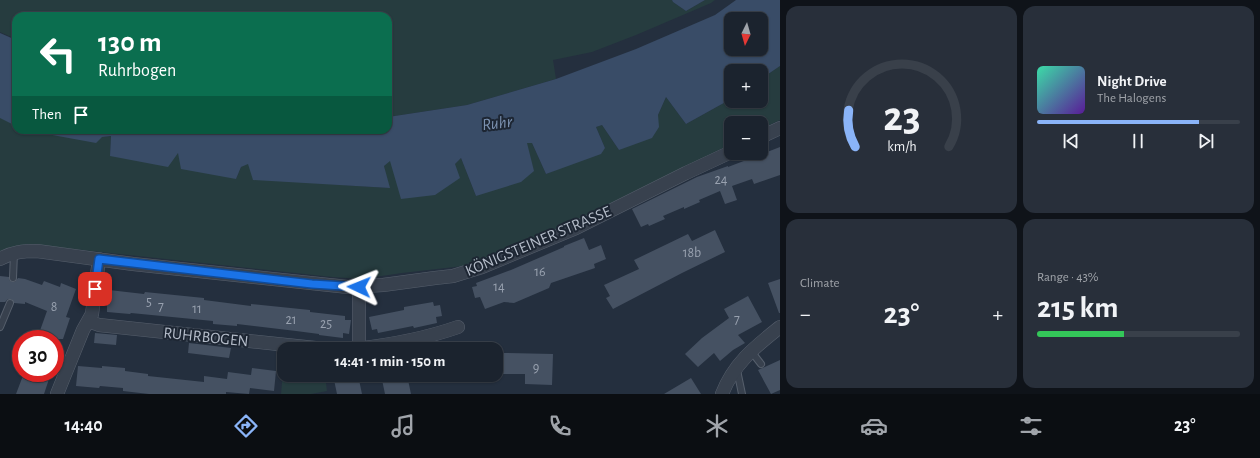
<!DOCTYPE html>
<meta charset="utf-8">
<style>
:root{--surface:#1b232e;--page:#282f3a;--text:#f1f3f6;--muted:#a0a4aa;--line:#39404a;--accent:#8ab4f8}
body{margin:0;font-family:"Alegreya Sans",sans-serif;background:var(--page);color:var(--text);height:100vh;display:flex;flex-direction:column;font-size:15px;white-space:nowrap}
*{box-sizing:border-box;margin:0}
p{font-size:13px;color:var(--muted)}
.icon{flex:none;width:22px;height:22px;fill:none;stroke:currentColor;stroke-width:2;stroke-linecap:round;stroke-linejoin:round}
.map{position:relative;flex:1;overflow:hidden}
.sheet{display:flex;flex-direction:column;gap:6px;padding:6px;background:#0f1319;width:480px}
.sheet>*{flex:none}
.hud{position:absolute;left:12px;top:12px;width:380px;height:122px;border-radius:12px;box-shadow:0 1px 3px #0004,0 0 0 1px var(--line);background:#0b6e4f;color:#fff;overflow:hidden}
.needle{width:26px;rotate:185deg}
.tools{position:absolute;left:724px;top:12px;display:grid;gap:8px}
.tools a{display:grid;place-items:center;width:44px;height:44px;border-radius:8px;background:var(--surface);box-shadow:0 1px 3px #0004,0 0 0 1px var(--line);font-size:20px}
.speed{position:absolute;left:12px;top:330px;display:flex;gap:8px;font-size:20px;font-weight:700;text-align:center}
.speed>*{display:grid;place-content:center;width:52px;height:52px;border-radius:50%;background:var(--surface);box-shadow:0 1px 3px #0004,0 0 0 1px var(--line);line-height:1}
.speed .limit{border:6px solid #d22;background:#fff;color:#111}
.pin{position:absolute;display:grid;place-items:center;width:34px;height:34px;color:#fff;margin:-17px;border-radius:8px;box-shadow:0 2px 6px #0006}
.me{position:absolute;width:44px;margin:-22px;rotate:272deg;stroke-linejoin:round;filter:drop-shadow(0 0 3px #0008)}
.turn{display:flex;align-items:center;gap:14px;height:84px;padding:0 20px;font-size:18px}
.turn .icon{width:52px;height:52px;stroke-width:2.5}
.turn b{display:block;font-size:28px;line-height:34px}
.then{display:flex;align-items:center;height:38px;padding:0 20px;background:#0003;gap:8px;font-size:15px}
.big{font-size:30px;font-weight:600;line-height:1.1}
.sheet .tile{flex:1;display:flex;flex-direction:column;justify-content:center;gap:6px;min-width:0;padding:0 14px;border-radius:12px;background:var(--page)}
.sheet .dial{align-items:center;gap:0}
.dial svg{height:104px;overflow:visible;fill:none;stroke:var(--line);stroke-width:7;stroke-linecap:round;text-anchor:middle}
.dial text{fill:var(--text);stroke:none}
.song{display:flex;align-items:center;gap:12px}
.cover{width:48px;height:48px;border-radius:6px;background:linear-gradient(135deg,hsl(160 70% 55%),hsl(270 70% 35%))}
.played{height:4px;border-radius:2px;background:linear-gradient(90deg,var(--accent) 80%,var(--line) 80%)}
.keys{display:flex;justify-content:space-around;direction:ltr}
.heat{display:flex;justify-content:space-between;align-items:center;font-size:22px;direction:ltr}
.charge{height:6px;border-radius:3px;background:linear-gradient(90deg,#34c759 43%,var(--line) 0)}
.sheet .tiles{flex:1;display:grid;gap:6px;grid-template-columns:repeat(2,1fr)}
.trip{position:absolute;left:277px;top:342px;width:226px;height:40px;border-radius:12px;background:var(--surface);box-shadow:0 1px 3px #0004,0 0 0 1px var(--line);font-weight:600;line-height:40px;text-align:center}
.tabs{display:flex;height:64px;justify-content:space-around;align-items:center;background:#0b0e12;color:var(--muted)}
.tabs .icon{width:28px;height:28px}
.tabs .active{color:var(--accent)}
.tabs b{font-size:18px;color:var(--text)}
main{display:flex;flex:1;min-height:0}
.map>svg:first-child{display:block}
.green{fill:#263c3f}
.water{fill:#394c67;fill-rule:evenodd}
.building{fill:#455162}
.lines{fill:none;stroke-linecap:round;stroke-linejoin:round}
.service-casing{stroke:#565f6c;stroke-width:8}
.minor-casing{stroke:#565f6c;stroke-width:14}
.service{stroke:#38414e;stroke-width:6}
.minor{stroke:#38414e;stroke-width:13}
.route-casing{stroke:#114b97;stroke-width:10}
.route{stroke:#1a73e8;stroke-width:7}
.labels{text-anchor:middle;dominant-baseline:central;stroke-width:4;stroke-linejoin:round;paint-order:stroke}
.number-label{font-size:14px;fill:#98a1af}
.street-label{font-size:16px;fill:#b4bcc9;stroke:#1d2633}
.water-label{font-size:17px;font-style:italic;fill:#7c92b1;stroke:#1d2633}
</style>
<main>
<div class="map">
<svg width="780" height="394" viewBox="0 0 780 394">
<rect width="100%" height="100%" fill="#242f3e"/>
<path class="green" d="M0,0H672L673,2L686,11L705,0H715L711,3L636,35L592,52L553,60L556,79L467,105L388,117V16H16V39L0,32Z
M780,66V120L761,129V123H731V144L565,226L472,265L402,273L361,279L332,277L27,244L0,251V117L16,125V130L102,137L111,136L110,156L178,153L236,179L241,167L248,163L314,183L389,188L384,166L390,160L455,164L461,158L476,196L527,142L532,143L546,174L605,148L596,127L602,125L619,150L658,127V115L666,97L686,124L731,99V101H761V79Z
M284,361V375H325L327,391L311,394H281Z"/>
<path class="water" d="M672,0H705L686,11L673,2Z
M736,0H780V66L761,79V71H737L734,67L728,64L731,72V99L686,124L666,97L658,115L659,127L652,138L619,150L602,125L596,127L605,148L601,154L546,174L532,143H527L534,171L521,182L476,196L461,158L455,164L460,178L435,195L401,199L390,161L384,166L390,188L253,180L248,164L241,167L236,179L181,169L178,153L168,167L110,156L111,136L102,137L96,143L25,130H388V117L467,105L556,79L636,49L715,15ZM731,19H761V49H731Z
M0,33L16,40V126L0,118Z"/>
<path class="building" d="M780,147V175L754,184L752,179L732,186L737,200L725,204L720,191L699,200L700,202L684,209V207L663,216L665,219L649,226L648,224L641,227L632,209L697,177L728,166V167Z
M715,230L725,252L682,273L613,309L606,298L610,296L604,285L639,269L634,260L688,234L692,241Z
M584,238L589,250L601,245L606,259L594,264L595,268L551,283L549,288L514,303L504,302L485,309L480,297L475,298L472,287L477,286L476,283L511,270L564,247V246Z
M0,276L9,277V280L12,282H15L18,278L25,279L42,285L44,281L60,287L61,283L76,289L66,317L70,318L63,339H37L47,311L25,302V304L14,303L11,299H8L5,302H0Z
M780,279V313H779L768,283Z
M109,290L144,294L145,292L204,298V300L251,306V304L310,310V312L345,316V320H351L349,334L343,333V338L319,335V334L296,331L237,324V326L213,324V321L131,313L130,314L107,312V305H102L103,291L109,292Z
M748,296L762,322L738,335L745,343L733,350L720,361L714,353L698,367L685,354L702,338L729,318L724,309Z
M433,302L434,306L440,305L442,316L436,317L437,323L414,328L413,326L378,333L377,329L372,330L369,317L404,310V307Z
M95,333L117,335L116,345L94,343Z
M189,343L231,348L229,358L188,353Z
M504,353L553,354L552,385L525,384V374H503Z
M780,360V390L771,394L758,370Z
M78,366L102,368V366L125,368V371L148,374V376L204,382V376L227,379L228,372L251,375L252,368L276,371L274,391L250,388L249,394L226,392V394H149L123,391V388L100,386L99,388L76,386Z
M24,373H51L44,394H16Z
M333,375H358L362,394H337Z
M381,375H407L411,394H385Z
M691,378L701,394H664Z"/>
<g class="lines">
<g class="service-casing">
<path id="service" d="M13,278L14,253
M0,327L10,303
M751,351L761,364
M737,370L742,394"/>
</g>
<g class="minor-casing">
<path id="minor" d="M761,137L780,128
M0,259C12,252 23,251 37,251L133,264L348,287L383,285L435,278L453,276L482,267L576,228L686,173L731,152
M359,287V349
M88,321L99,325L325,349
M355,349C390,345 424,339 458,327
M57,394L83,330L92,314L99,259
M722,394C734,363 755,347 780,327"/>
</g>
<use href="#service" class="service"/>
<use href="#minor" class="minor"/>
</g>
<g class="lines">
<g class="route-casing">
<path id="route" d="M95,289L99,259L312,284L359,287"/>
</g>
<use href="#route" class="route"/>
</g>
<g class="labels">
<g class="number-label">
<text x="721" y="180">24</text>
<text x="692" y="253">18b</text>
<text x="540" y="272">16</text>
<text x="499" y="287">14</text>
<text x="149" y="302">5</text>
<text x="161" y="306">7</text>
<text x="54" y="307">8</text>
<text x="197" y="309">11</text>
<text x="737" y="319">7</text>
<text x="291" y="320">21</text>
<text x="326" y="324">25</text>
<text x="536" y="368">9</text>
</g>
<g class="street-label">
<text transform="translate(538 241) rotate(-23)">KÖNIGSTEINER STRASSE</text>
<text transform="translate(206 337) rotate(6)">RUHRBOGEN</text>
</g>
<g class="water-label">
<text transform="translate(497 123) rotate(-7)">Ruhr</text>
</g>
</g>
</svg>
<div class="tools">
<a><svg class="needle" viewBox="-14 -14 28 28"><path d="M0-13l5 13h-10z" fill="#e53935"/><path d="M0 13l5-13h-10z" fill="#a0a4aa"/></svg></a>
<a>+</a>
<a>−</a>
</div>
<div class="speed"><div class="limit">30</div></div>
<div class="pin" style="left:95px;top:289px;background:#d93025"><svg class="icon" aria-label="arrive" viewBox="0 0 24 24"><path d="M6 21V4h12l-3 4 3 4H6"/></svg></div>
<svg class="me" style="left:359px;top:287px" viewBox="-20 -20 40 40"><path d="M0-17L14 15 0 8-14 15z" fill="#1a73e8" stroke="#fff" stroke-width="4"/></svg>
<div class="trip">14:41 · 1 min · 150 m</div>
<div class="hud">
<div class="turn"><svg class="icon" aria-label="left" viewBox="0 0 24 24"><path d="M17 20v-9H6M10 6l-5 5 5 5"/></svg><div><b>130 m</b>Ruhrbogen</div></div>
<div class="then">Then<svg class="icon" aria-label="arrive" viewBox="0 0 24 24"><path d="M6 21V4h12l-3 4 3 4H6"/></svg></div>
</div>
</div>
<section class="sheet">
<div class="tiles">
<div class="tile dial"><svg viewBox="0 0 100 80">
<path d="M14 69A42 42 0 1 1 86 69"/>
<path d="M14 69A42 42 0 0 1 9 41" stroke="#8ab4f8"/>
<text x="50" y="56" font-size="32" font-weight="700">23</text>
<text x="50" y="72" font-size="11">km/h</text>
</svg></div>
<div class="tile">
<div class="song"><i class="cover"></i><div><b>Night Drive</b><p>The Halogens</p></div></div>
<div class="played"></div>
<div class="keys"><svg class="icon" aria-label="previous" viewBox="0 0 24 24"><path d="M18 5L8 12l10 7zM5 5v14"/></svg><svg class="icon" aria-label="pause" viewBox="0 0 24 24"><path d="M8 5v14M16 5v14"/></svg><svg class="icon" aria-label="next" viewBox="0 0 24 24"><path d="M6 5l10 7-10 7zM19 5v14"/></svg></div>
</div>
<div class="tile"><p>Climate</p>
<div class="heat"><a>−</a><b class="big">23°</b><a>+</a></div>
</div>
<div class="tile"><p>Range · 43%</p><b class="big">215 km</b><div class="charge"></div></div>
</div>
</section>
</main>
<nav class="tabs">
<b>14:40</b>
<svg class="icon active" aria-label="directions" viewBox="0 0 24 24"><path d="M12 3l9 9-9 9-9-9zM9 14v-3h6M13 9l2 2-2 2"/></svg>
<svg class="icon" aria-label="music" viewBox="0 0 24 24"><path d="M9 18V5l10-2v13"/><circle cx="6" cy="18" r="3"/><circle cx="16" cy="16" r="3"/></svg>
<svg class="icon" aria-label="phone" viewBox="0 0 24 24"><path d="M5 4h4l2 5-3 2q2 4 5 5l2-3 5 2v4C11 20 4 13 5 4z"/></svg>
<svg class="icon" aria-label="climate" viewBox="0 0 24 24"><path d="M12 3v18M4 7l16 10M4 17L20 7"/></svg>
<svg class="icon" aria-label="car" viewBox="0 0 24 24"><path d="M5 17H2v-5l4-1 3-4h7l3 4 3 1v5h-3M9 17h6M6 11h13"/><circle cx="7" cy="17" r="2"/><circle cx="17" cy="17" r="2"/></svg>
<svg class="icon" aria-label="filters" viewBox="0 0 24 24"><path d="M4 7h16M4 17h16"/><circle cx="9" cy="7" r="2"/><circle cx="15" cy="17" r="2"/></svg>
<b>23°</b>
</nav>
